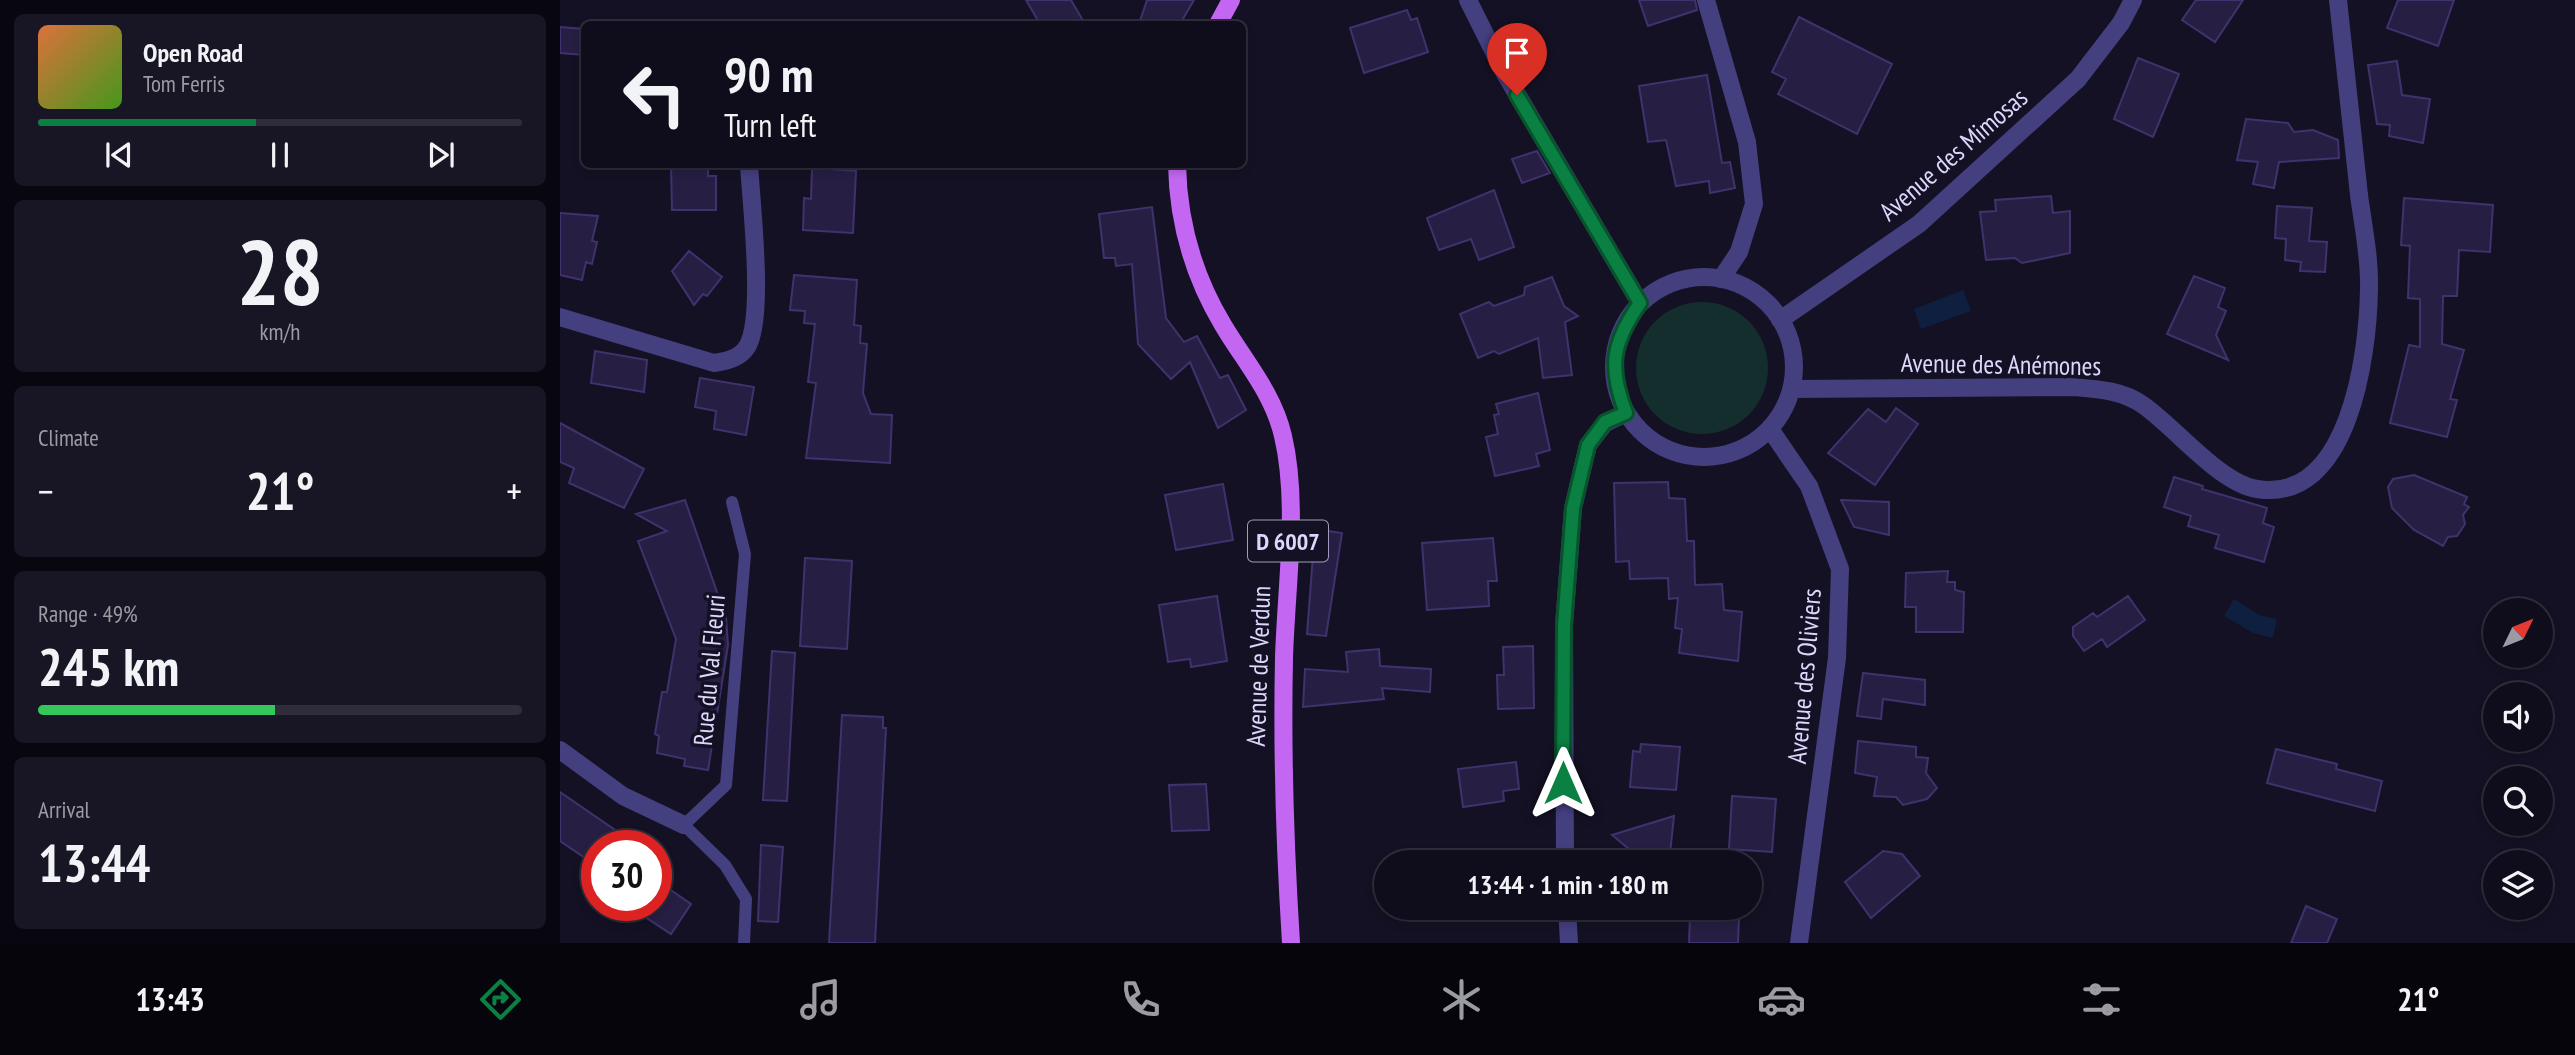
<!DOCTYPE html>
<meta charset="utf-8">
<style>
:root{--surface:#0f0d1b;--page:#181624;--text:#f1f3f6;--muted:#9b9ca3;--line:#2f2d3a;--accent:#0b8043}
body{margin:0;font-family:"PT Sans Narrow",sans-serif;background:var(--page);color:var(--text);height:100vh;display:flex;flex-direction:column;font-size:26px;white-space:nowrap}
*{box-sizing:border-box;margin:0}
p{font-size:23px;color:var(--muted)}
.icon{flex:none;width:38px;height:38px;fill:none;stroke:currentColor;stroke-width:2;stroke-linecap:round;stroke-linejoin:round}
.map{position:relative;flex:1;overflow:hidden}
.drawer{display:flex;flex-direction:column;gap:14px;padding:14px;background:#08070f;width:560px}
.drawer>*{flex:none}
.guide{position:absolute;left:21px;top:21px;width:665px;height:147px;border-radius:10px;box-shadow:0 4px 10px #0003,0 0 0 2px var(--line);background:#0f0d1b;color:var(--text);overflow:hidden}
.needle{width:46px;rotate:47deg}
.fabs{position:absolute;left:1923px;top:598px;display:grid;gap:14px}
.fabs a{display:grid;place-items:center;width:70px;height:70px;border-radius:50%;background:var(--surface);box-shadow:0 4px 10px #0003,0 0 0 2px var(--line);font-size:35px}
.speed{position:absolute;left:21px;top:830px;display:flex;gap:14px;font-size:35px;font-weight:700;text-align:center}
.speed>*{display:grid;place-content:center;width:91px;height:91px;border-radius:50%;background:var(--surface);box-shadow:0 4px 10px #0003,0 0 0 2px var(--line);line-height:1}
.speed .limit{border:10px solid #d22;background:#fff;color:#111}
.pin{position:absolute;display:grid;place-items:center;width:60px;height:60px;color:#fff;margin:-72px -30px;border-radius:50% 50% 50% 0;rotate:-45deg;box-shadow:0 0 7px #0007}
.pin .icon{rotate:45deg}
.me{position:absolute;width:77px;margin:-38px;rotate:0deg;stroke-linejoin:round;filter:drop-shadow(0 0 5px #0008)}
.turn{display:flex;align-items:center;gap:24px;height:147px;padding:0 28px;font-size:32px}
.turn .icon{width:91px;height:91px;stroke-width:2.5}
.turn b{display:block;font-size:49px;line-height:60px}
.big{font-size:52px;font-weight:800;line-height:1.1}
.drawer .card{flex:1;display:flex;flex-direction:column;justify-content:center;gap:10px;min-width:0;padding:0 24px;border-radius:10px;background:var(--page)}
.drawer .dial{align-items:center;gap:0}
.dial b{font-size:91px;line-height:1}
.song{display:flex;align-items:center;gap:21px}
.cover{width:84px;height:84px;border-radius:10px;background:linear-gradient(135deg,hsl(20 70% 55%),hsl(100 70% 35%))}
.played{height:7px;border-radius:4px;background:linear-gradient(90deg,var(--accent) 45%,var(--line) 45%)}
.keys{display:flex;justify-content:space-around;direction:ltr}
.heat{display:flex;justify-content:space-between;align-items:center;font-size:38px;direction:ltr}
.charge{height:10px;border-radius:5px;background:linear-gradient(90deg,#34c759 49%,var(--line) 0)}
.trip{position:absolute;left:814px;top:850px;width:388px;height:70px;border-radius:35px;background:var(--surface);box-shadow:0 4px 10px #0003,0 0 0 2px var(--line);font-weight:800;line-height:70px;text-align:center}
.tab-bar{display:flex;height:112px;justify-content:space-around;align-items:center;background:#06050b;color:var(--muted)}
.tab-bar .icon{width:49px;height:49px}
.tab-bar .current{color:var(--accent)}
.tab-bar b{font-size:32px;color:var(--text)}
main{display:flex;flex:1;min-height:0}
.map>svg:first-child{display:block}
.green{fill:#142d2d}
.water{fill:#0e1f3f}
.building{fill:#271e43;stroke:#40326d;stroke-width:2}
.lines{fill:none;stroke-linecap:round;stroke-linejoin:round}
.lane{stroke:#443f7f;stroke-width:12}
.street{stroke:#443f7f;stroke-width:18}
.primary{stroke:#c367f3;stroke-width:18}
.route-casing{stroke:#07532c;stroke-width:18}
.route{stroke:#0b8043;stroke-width:12}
.labels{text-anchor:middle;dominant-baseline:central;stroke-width:7;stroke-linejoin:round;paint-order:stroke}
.shield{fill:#141124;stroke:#a09cbb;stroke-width:2}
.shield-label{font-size:24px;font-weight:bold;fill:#dcd7fc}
.street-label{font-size:26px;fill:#dcd7fc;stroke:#141124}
</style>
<main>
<section class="drawer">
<div class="card">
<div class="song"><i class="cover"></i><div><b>Open Road</b><p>Tom Ferris</p></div></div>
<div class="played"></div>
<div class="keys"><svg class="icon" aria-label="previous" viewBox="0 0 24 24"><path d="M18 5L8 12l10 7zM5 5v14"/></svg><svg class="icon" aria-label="pause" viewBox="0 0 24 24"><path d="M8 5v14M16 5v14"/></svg><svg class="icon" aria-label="next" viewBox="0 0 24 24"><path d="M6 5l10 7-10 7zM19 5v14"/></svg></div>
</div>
<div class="card dial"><b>28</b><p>km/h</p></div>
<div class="card"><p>Climate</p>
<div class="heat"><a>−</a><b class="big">21°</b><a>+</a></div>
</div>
<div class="card"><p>Range · 49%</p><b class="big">245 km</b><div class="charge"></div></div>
<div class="card"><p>Arrival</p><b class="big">13:44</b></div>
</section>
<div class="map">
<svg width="2015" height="943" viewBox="0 0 2015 943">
<rect width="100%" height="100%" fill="#141124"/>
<path class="green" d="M1076 368a66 66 0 1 1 132 0a66 66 0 1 1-132 0Z"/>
<path class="water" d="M1403,290L1411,311L1361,329L1354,309Z
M1674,599L1699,615L1717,619L1713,638L1693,633L1664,616Z"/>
<path class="building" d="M466,0H511L525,24H480Z
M587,0H634L620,24H579Z
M1079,0H1135L1137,10L1088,26Z
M1636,0H1683L1655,42L1622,20Z
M1838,0H1894L1878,46L1827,28Z
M847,10L851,20L857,18L868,52L804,73L790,28Z
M1239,17L1332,64L1297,134L1218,94L1226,79L1212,72Z
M0,27L24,29V55L0,53Z
M1578,58L1619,74L1593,137L1554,119Z
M1837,61L1842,95L1870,99L1863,143L1829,136L1830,125L1817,124L1808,65Z
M1147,75L1162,163L1170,162L1175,188L1150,193L1149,181L1116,186L1106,140L1088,142L1079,86Z
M1686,119L1728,123L1734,132L1753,130L1778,140L1779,158L1719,162L1714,188L1693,184L1698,162L1677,160Z
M977,151L990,173L962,183L952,159Z
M111,164H148V176H156V210H112Z
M252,168L296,171L293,233L243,230L244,198L251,199Z
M934,190L954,247L919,260L911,239L879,250L867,218Z
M1491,196L1493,213L1510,211V253L1462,263L1455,258L1426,260L1420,212L1436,211L1435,200Z
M1844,198L1933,205L1930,252L1899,250L1897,296H1883L1882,344L1904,350L1890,399L1897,400L1887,437L1830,423L1849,345L1860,347V299L1848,298L1850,246L1841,245Z
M1717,206L1752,208L1749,241L1767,242L1765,272L1740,271L1741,262L1725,260L1726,239L1715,238Z
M592,207L606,318L624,342L637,336L660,378L668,375L686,410L658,428L630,362L611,379L578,344L572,264L556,266L555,258H544L539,214Z
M0,213L38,216L32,241L37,242L32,264L26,262L22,280L0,275Z
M129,251L162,277L147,296L143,294L134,305L112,271Z
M234,275L297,280L294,325L301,326L300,343L307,344L303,393L311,414L332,415L330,463L246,458L256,383L248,382L255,324L244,323L245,311L230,310Z
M1634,276L1665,288L1658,307L1666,311L1656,335L1668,360L1607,334Z
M992,277L1004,306L1018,316L1005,322L1012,375L983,378L978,338L939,354L934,351L918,358L900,314L929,302L934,306L964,295L965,287Z
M35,351L87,360L84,392L31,383Z
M140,378L194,387L186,435L154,429L156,411L135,407Z
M978,393L990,450L976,454L979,466L935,476L926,437L938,434L934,415L939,414L936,404Z
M1336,408L1358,424L1315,485L1268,453L1308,409L1326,422Z
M0,423L84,469L64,508L9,483L14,468L0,462Z
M1854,475L1907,497L1904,504L1909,507L1903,515L1905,524L1897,536L1888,537L1883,546L1854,530L1832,508L1828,487L1833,479Z
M1614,477L1643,486L1642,489L1707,508L1703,523L1714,527L1704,562L1655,548L1659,535L1628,526L1631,516L1604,507Z
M1108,482L1109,498L1125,499L1127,541H1134L1135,585L1162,584L1164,610L1182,612L1178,661L1119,653L1122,629L1115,628L1118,598L1109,599L1108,578L1070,579L1069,561L1056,562L1054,483Z
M663,484L673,540L616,550L605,495Z
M125,500L166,618L168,645L148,770L124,766L125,759L97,753L99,736L95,734L102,692H107L116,639L78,541L107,531L76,514Z
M1281,500L1329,502V535L1294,527Z
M755,529L782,533L766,636L747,634Z
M933,538L937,581H928L929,606L867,610L862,543Z
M245,558L292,561L287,649L240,646Z
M1388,571L1387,582H1395V590L1404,592L1403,632H1356V607H1345L1346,573Z
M657,596L667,661L631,667L630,659L608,662L599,605Z
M1568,596L1585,620L1547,647L1542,639L1524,651L1513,636V627L1533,613L1537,617Z
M973,646L974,708L938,709L937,675H944L943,647Z
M819,649L820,666L871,669L870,692L822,688L824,699L743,707L745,669L788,672L786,652Z
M212,651L235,653L227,801L203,800Z
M1303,673L1365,680V705L1323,699L1321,719L1297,716Z
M282,715L323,717V728H326L315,943H269Z
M1298,741L1356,747V757L1368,758L1366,773L1377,788L1367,799L1343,805L1336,797L1314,796L1317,777L1295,773Z
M1081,744L1120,747L1116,790L1070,787L1073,751L1080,752Z
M1716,749L1777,764L1776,769L1822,781L1815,811L1707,783Z
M956,762L959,789L943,791L944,801L903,807L898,769Z
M646,784L649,830L612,831L609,785Z
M0,792L77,845H37V866L0,841Z
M1172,796L1216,799L1212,852L1169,849Z
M1114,816L1109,863H1069L1070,850L1052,835Z
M201,845L223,847L218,922L198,921Z
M1323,851L1342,854L1360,876L1311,918L1285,882Z
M102,884L131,904L111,934L82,915L88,905H96V893Z
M1746,906L1777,919L1767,943H1731Z
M1130,914L1179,917L1178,943H1129Z"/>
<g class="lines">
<path class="lane" d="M172,502L185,554L166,785L124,825L165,865L186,899L184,943"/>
<path class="street" d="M908,0L944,72L1080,303
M1146,0L1187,142L1194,204L1179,252L1161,279
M1054 367a90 90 0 1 1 180 0a90 90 0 1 1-180 0Z
M0,317L154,363C166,361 179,359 187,347C205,318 191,202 189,164
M1220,320L1359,224L1518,79L1561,23L1573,0
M1232,389L1512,387C1537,389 1562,390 1583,405C1615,427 1659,483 1697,489C1789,504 1808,355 1809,289C1810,258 1803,225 1799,195C1792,130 1785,65 1778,0
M1210,429L1249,486L1280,569L1277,658L1239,943
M0,750L63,796L124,825
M1005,863L1004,625L1013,508L1028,445L1045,423L1066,413
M1007,908L1009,943"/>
<path class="primary" d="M658,24L671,0
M617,164C618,222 633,275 663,325C685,362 713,393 723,436C739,504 726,587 724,658C722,753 725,848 731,943"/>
</g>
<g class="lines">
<g class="route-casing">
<path id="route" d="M957,95L1080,303C1052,343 1048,367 1066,413L1045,422L1028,445L1013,508L1004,625L1003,783"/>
</g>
<use href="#route" class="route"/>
</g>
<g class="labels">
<rect class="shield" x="688" y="520.5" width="80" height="41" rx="5"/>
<g class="shield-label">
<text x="728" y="541">D 6007</text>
</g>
<g class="street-label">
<text transform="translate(1393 154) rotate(-41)">Avenue des Mimosas</text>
<text transform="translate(1441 364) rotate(1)">Avenue des Anémones</text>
<text transform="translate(698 666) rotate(-88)">Avenue de Verdun</text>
<text transform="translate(149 670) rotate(-85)">Rue du Val Fleuri</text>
<text transform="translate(1244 676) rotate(-85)">Avenue des Oliviers</text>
</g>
</g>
</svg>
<div class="fabs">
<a><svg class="needle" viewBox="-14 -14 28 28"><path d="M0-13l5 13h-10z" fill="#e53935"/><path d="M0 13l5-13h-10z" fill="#9b9ca3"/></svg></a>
<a><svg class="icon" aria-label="sound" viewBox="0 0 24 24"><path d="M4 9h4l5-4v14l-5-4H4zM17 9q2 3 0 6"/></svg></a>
<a><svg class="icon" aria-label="search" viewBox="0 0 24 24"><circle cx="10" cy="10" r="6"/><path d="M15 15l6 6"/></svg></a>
<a><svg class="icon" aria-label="layers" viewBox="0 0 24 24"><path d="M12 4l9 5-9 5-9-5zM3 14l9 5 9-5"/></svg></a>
</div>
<div class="speed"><div class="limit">30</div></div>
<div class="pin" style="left:957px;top:95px;background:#d93025"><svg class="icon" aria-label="arrive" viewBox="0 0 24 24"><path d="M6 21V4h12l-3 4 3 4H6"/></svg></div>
<svg class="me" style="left:1003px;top:783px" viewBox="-20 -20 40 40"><path d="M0-17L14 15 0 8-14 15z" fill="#0b8043" stroke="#fff" stroke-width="4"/></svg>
<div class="trip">13:44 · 1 min · 180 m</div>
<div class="guide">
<div class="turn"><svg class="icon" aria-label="left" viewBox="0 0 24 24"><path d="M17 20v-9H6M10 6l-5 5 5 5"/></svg><div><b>90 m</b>Turn left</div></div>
</div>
</div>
</main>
<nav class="tab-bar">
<b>13:43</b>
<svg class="icon current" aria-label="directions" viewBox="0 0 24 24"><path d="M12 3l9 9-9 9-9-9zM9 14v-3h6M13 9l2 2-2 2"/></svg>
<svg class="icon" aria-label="music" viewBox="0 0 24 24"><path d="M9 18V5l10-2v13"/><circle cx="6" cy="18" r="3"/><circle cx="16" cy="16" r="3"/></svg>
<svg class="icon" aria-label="phone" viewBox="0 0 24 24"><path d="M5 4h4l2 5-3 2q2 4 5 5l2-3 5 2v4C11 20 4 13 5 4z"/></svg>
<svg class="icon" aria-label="climate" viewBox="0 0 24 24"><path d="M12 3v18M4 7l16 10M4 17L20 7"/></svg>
<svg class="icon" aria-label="car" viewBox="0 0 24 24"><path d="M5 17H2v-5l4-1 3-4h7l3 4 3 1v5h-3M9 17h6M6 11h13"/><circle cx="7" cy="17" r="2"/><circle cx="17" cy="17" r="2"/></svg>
<svg class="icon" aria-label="filters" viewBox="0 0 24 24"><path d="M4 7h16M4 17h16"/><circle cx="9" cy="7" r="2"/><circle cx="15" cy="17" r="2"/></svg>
<b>21°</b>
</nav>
